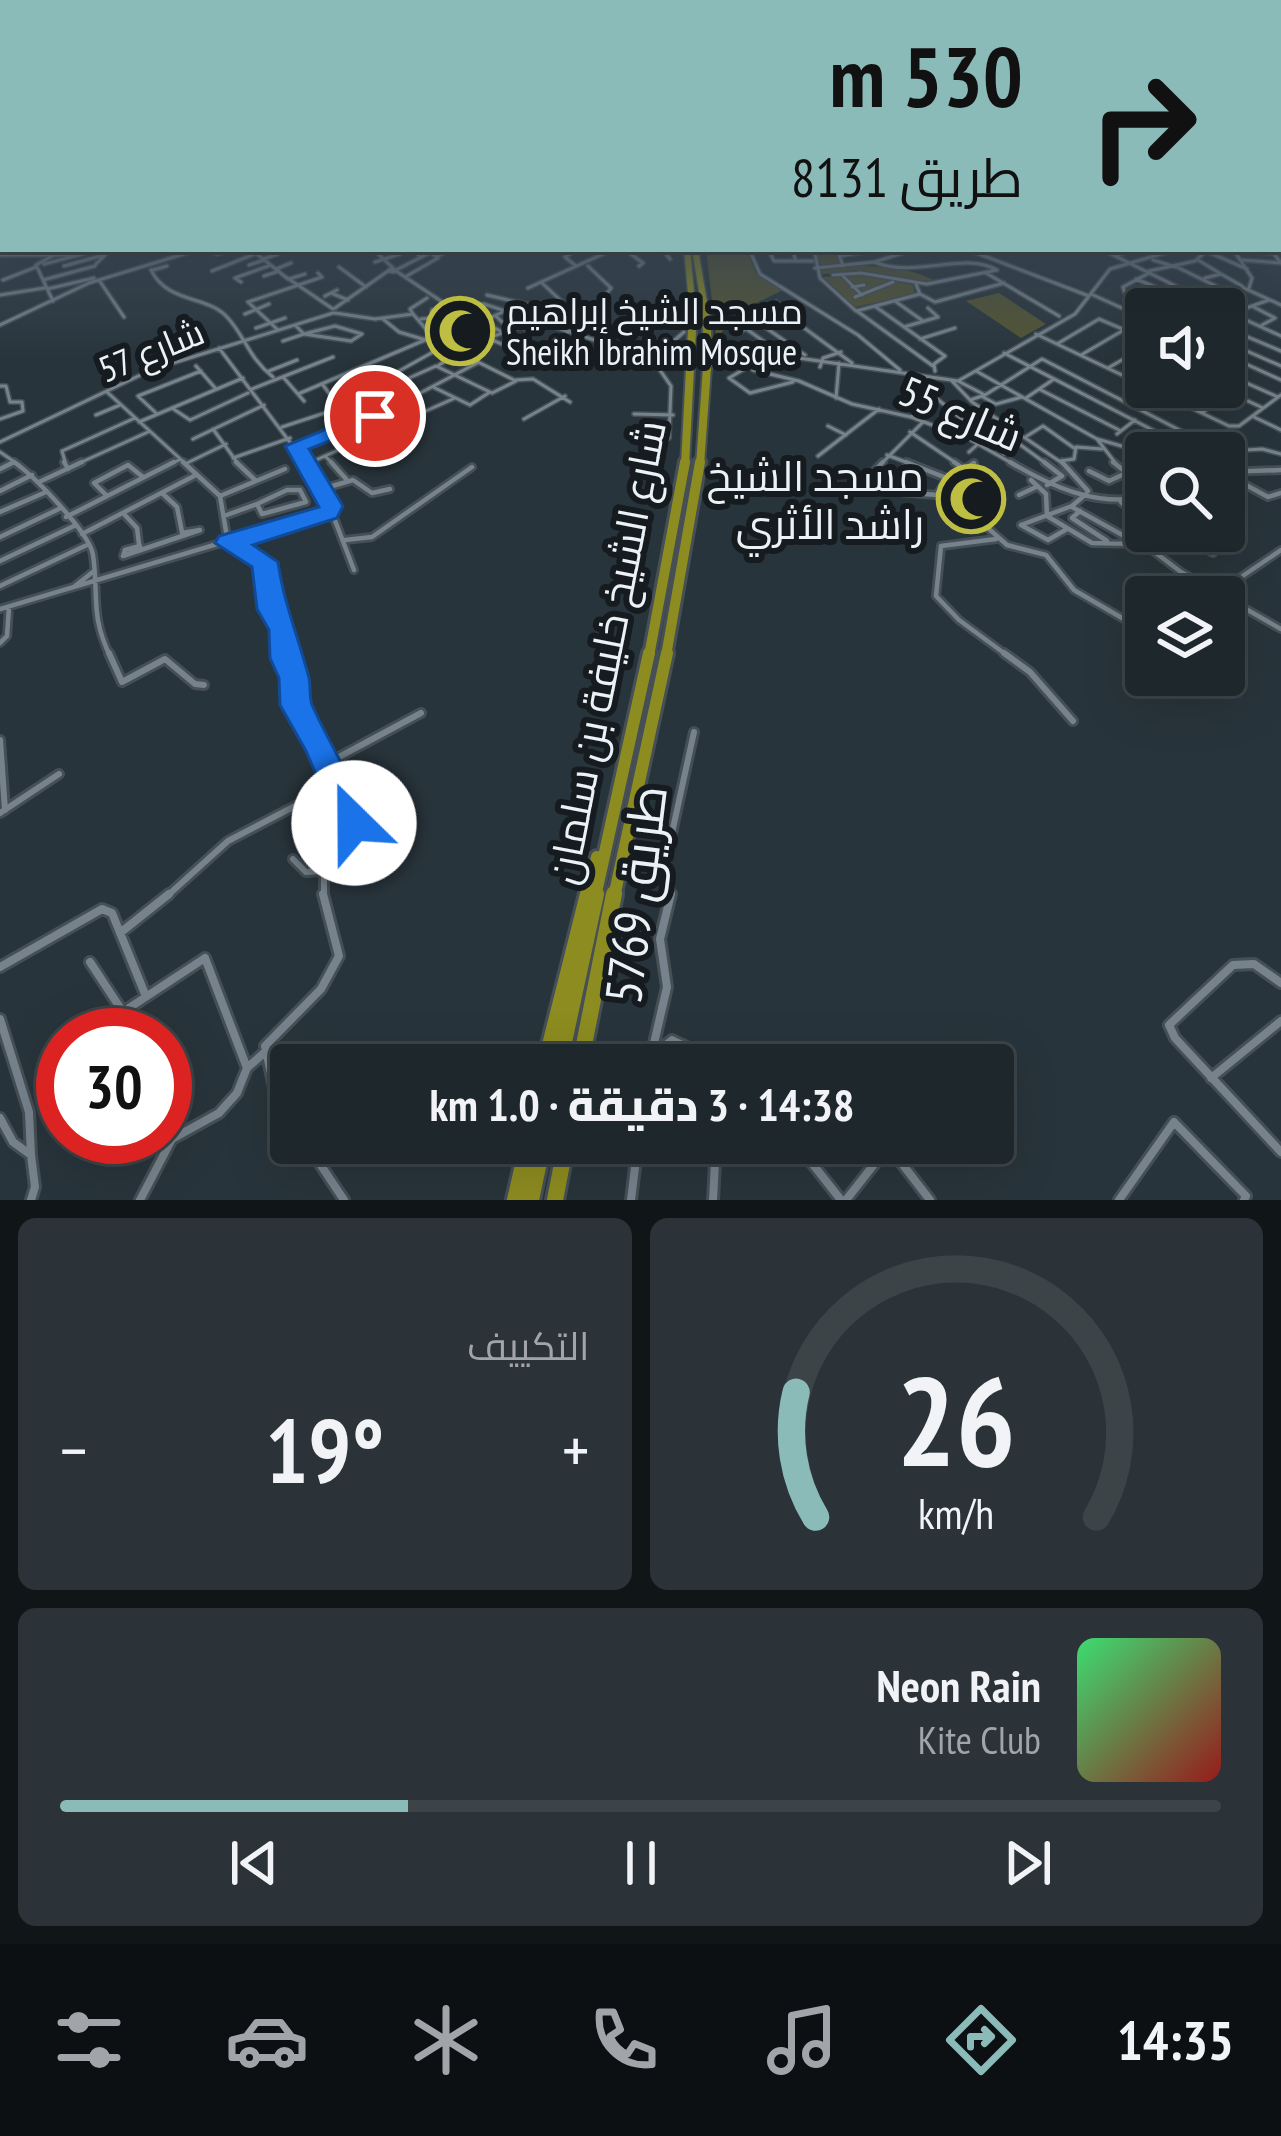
<!DOCTYPE html>
<html lang="ar">
<meta charset="utf-8">
<style>
:root{--surface:#1e272c;--page:#2b3338;--text:#f1f3f6;--muted:#a1a5a9;--line:#3c4448;--accent:#8bbbb9}
body{margin:0;font-family:"PT Sans Narrow",Cairo,sans-serif;background:var(--page);color:var(--text);direction:rtl;height:100vh;display:flex;flex-direction:column;font-size:45px;white-space:nowrap}
*{box-sizing:border-box;margin:0}
p{font-size:39px;color:var(--muted)}
.icon{flex:none;width:66px;height:66px;fill:none;stroke:currentColor;stroke-width:2;stroke-linecap:round;stroke-linejoin:round}
.map{position:relative;height:1200px;overflow:hidden;direction:ltr}
.details{display:flex;flex-direction:column;gap:18px;padding:18px;background:#101518;flex:1}
.details>*{flex:none}
.hud{position:absolute;left:0px;top:0px;width:1281px;height:252px;box-shadow:0 12px 48px #0002,0 0 0 3px var(--line);direction:rtl;background:#8bbbb9;color:#111;overflow:hidden}
.tools{position:absolute;left:1125px;top:288px;display:grid;gap:24px}
.tools a{display:grid;place-items:center;width:120px;height:120px;border-radius:12px;background:var(--surface);box-shadow:0 12px 48px #0002,0 0 0 3px var(--line);font-size:60px}
.speed{position:absolute;left:36px;top:1008px;display:flex;gap:24px;font-size:60px;font-weight:700;text-align:center}
.speed>*{display:grid;place-content:center;width:156px;height:156px;border-radius:50%;background:var(--surface);box-shadow:0 12px 48px #0002,0 0 0 3px var(--line);line-height:1}
.speed .limit{border:18px solid #d22;background:#fff;color:#111}
.pin{position:absolute;display:grid;place-items:center;width:102px;height:102px;color:#fff;margin:-51px;border:6px solid #fff;border-radius:50%;box-shadow:0 3px 12px #0007}
.me{position:absolute;width:132px;margin:-66px;rotate:337deg;stroke-linejoin:round;filter:drop-shadow(0 0 9px #0008)}
.turn{display:flex;align-items:center;gap:42px;height:252px;padding:0 60px;font-size:54px}
.turn .icon{width:156px;height:156px;stroke-width:2.5}
.turn b{display:block;font-size:84px;line-height:102px}
.big{font-size:90px;font-weight:800;line-height:1.1}
.details .card{flex:1;display:flex;flex-direction:column;justify-content:center;gap:18px;min-width:0;padding:0 42px;border-radius:18px;background:var(--page)}
.details .dial{align-items:center;gap:0}
.dial svg{height:312px;overflow:visible;fill:none;stroke:var(--line);stroke-width:7;stroke-linecap:round;text-anchor:middle}
.dial text{fill:var(--text);stroke:none}
.song{display:flex;align-items:center;gap:36px}
.cover{width:144px;height:144px;border-radius:18px;background:linear-gradient(135deg,hsl(140 70% 55%),hsl(0 70% 35%))}
.played{height:12px;border-radius:6px;background:linear-gradient(90deg,var(--accent) 30%,var(--line) 30%)}
.keys{display:flex;justify-content:space-around;direction:ltr}
.heat{display:flex;justify-content:space-between;align-items:center;font-size:66px;direction:ltr}
.details .tiles{flex:1;display:grid;gap:18px;grid-template-columns:1fr 1fr}
.card:last-child{grid-column:span 2}
.trip{position:absolute;left:270px;top:1044px;width:744px;height:120px;border-radius:12px;background:var(--surface);box-shadow:0 12px 48px #0002,0 0 0 3px var(--line);font-weight:800;line-height:120px;text-align:center;direction:rtl}
.tab-bar{display:flex;height:192px;justify-content:space-around;align-items:center;background:#0c1012;color:var(--muted)}
.tab-bar .icon{width:84px;height:84px}
.tab-bar .on{color:var(--accent)}
.tab-bar b{font-size:54px;color:var(--text)}
.map>svg:first-child{display:block}
.green{fill:#535431}
.lines{fill:none;stroke-linecap:round;stroke-linejoin:round}
.minor-far3-casing{stroke:#454f55;stroke-width:6}
.minor-far2-casing{stroke:#454f55;stroke-width:10}
.minor-far1-casing{stroke:#454f55;stroke-width:12}
.minor-casing{stroke:#454f55;stroke-width:14}
.motorway-far4-casing{stroke:#454f55;stroke-width:9}
.motorway-far3-casing{stroke:#454f55;stroke-width:12}
.motorway-far2-casing{stroke:#454f55;stroke-width:16}
.motorway-far1-casing{stroke:#454f55;stroke-width:18}
.motorway-casing{stroke:#454f55;stroke-width:22}
.minor-far3{stroke:#76838c;stroke-width:3}
.minor-far2{stroke:#76838c;stroke-width:4.5}
.minor-far1{stroke:#76838c;stroke-width:6}
.minor{stroke:#76838c;stroke-width:8}
.motorway-far4{stroke:#8d8c20;stroke-width:6}
.motorway-far3{stroke:#8d8c20;stroke-width:8}
.motorway-far2{stroke:#8d8c20;stroke-width:10}
.motorway-far1{stroke:#8d8c20;stroke-width:12}
.motorway{stroke:#8d8c20;stroke-width:16}
.route{fill:#1a73e8;stroke:#114b97;stroke-width:3}
.labels{text-anchor:middle;dominant-baseline:central;stroke-width:12;stroke-linejoin:round;paint-order:stroke}
.far-poi-label{font-size:36px;fill:#ebf2f7;stroke:#151b1e;text-anchor:start}
.far-street-label{font-size:36px;fill:#ebf2f7;stroke:#151b1e}
.street-label{font-size:42px;fill:#ebf2f7;stroke:#151b1e}
.poi-label{font-size:42px;fill:#ebf2f7;stroke:#151b1e;text-anchor:end}
.near-street-label{font-size:51px;fill:#ebf2f7;stroke:#151b1e}
</style>
<div class="map">
<svg width="1281" height="1200" viewBox="0 0 1281 1200">
<rect width="100%" height="100%" fill="#28343b"/>
<path class="green" d="M706,249H746L756,273L783,290L727,317L732,327L722,331L718,352Z
M815,249H834L841,267C865,264 920,268 937,283L892,281L913,285L915,294L851,308L821,277L864,275L888,280L866,272L822,274L820,270L836,266L817,267Z
M999,293L1046,324L1021,338L966,301Z"/>
<g class="lines">
<g class="minor-far3-casing">
<path id="minor-far3" d="M0,244L3,238
M210,249L217,254L234,249
M330,249H338
M373,249L394,269
M412,249L419,255
M624,249L643,263L639,266
M662,249L670,259
M749,249L760,274L858,335L900,370
M768,249L774,261H813
M792,249L796,261
M814,249L820,278L856,311L920,294
M837,249L843,266
M966,249L1089,296
M1101,249L1222,309
M1193,249L1213,250
M1233,249L1252,278L1249,288
M1270,249L1281,263
M356,252L364,249
M1208,252L1247,269
M1259,252L1273,253
M378,253L390,249
M257,254L288,279
M0,255H74
M1117,255L1137,249
M438,256L452,249
M839,256L885,249
M263,259L278,254
M1153,260L1176,267
M1198,260L1221,274L1205,278
M1241,260L1281,263
M375,262L400,254
M874,262C916,279 963,251 997,270
M44,264L102,249
M96,264L111,249
M249,265L264,260
M64,266L104,255
M576,266L565,257L578,249
M588,266L611,288L604,297
M339,267L366,287
M815,268L874,262L916,249
M1179,268L1228,292
M276,269L291,263
M390,269H394V272L388,271Z
M151,270C168,304 207,295 227,317C245,336 248,357 273,377
M153,270L167,266
M396,270L437,249
M212,271L267,249
M396,271L450,307
M1149,271L1195,261L1204,253
M986,273L1059,316
M841,274L862,295
M1221,274L1242,286
M833,275L861,273L927,284L997,270
M264,276L279,271
M286,277L333,309
M405,277L438,258L431,253
M289,279L305,274
M1136,279L1158,288
M3,280L36,267
M43,280L95,266
M99,280L124,317
M241,282L235,278L271,265
M541,282L575,314L595,320L583,336
M916,284L920,294L935,302L1004,283
M852,287L864,285
M528,288L614,249
M47,289L94,278
M331,293L348,300
M1091,294L1146,319
M0,295L44,288
M487,295L555,311
M325,296L337,290
M855,297L893,282
M53,301L36,265L65,249
M895,301L923,321
M1133,304L1171,285
M455,306L502,332
M1252,306L1275,318L1262,325
M876,307L945,356L934,364L935,371
M335,308L388,271
M777,308L852,363
M1168,309L1192,298L1244,288L1281,305
M1146,310L1127,299L1123,287L1151,272
M1224,310L1281,336
M857,311L933,366
M1235,312L1269,300
M335,313L375,319L413,314
M245,314L269,304
M413,314L438,343
M413,314L410,309L427,298
M496,316L511,331
M432,318V310L484,304L650,358
M421,319L461,315L472,321L430,330
M756,321L805,355
M447,324L462,323
M0,325L89,283L200,249
M335,326L362,334L351,341L304,334Z
M904,327L938,317L928,308
M1224,327L1281,351
M256,328L285,318
M444,328L452,335L505,311
M524,328L533,332L545,326
M745,328L783,355
M278,330L248,302L322,277L318,273
M742,331L780,306L776,302
M567,333L582,316
M1036,334L1229,426H1239L1281,395
M490,339L518,351
M920,339L955,328
M283,341L304,334L295,325
M1224,341L1281,366
M1057,344L1099,319L1146,339
M219,348L307,465
M660,353L684,332
M1004,353L1197,453
M771,354L958,381L1075,314L1110,269L1178,249
M1224,354L1281,380
M1081,355L1122,331
M467,356L494,341
M664,357L657,361L650,357L685,356
M1124,359L1146,369
M653,360L671,386L669,438
M439,365L460,352
M724,365L745,368
M196,366L216,389
M820,367L823,358L841,352
M746,368L729,378L750,393L793,382
M1108,368L1146,346
M753,370L799,381L852,404L911,417L969,439L1015,465
M269,371L297,360
M976,371L1097,439L1146,453
M1224,373L1278,397
M350,374L367,392
M907,374L1004,454
M284,378L304,401
M516,380L533,379L570,402
M952,381L972,402L1065,465
M958,381L985,395L970,400
M323,385L340,408
M0,386H6L10,402
M433,387L470,405L490,392
M1183,387L1215,403
M1218,387L1263,408
M252,389L333,357
M1039,389L1121,431
M365,390L451,342H476L535,322
M107,392L187,465
M298,394L425,340
M985,395L1042,359L1220,451
M983,397L996,404L1022,397
M836,398L839,363
M1026,398L1054,379
M172,408L190,420L248,393
M1202,413L1229,392
M157,414L138,396L201,371
M634,414L673,415
M96,415L120,405
M911,417L920,409H931
M1254,417L1281,430
M0,419L23,411L22,402H10
M524,419L565,396
M139,422L243,378
M936,424L960,421
M828,426L846,435
M282,427L349,405L436,366L492,393L516,381L446,346L399,332L383,319
M213,429L239,465
M910,432L959,465
M1117,434L1135,420
M1027,436L1043,426L1074,448
M193,439L264,405
M1097,439L1117,465
M0,442L151,370L333,313
M1001,444L1011,438L1048,465
M296,446L388,410L479,362
M0,452L19,465
M969,452L978,444
M1149,453L1163,435
M1197,453L1262,449L1281,454
M887,455L914,465
M818,456L879,409
M326,457L334,465
M233,458L290,438
M1060,461L1074,459L1076,447L1102,449
M185,464L226,444
M307,464L455,398
M8,465L15,462
M66,465L62,451L135,418
M75,465L148,432
M168,465L179,460
M880,465L923,422"/>
</g>
<g class="minor-far2-casing">
<path id="minor-far2" d="M14,462C34,476 90,533 93,555C99,597 90,614 110,656
M64,462L68,469
M183,462L220,496L228,543L265,562L271,609L283,629L284,656
M236,462L254,479
M331,462L346,479
M883,462L867,478L899,492L937,495
M906,462L949,479
M954,462L964,469
M1010,462C1052,487 1096,507 1146,497
M1044,462L1062,476L1047,485
M1062,462L1088,491
M1113,462L1127,473
M974,463L945,482L937,495L963,506L1007,545L1046,555L1074,590L1146,632
M0,469L14,462
M1089,471L1109,481L1146,464
M1224,472L1281,470
M1031,480L1046,494L1047,516L1092,543L1144,544
M39,482L82,462
M1246,485L1268,497L1281,493
M322,489L353,480L372,493L390,489
M287,490H300L306,502L262,514L257,504Z
M0,491L32,475
M162,493L177,507L182,532
M1019,495L1036,487
M107,496L94,483L128,465L143,477
M220,496L285,469
M1224,500L1237,506
M1121,502L1146,524
M1072,507L1135,542
M331,510L354,570
M1080,511L1072,518L1107,541
M0,512L46,492
M123,513L137,528L139,544
M224,516L257,504
M66,517L174,462
M1021,525L1072,506L1086,494
M1021,525L1048,540L1067,529
M1176,531L1213,553
M82,534L194,476
M0,537L59,509
M996,539L941,546L936,596L959,620L1008,656
M345,540L372,537L472,467
M1144,544L1181,572L1281,629
M140,546L125,550L123,556L200,530L182,533
M0,561L74,526
M0,586L89,544
M75,586L94,571
M1219,592L1281,550
M0,609L331,510L305,462
M0,643L7,636L9,607"/>
</g>
<g class="minor-far1-casing">
<path id="minor-far1" d="M109,653L122,682L165,659L195,684L204,685
M284,653L294,678L295,705L319,743L358,832L324,869V897
M1004,653L1030,672L1073,721
M0,740L5,810
M328,763L421,713
M0,813L59,774
M293,859L306,872L323,871
M166,897L228,841L297,805L354,823
M671,897L665,865L694,732"/>
</g>
<g class="minor-casing">
<path id="minor" d="M120,933L169,894
M90,962L138,1035
M0,967L102,909L112,913L145,994
M1281,983L1254,964L1233,965L1169,1025L1175,1038L1281,1152
M129,1008L205,958L247,1068L237,1093L219,1113L172,1139L140,1200
M0,1019L29,1112L31,1155
M652,1056L672,1040L697,1052L710,1065
M649,1065L667,987L660,939L671,894
M247,1068L265,1052
M1211,1078L1281,1021
M165,1116L172,1139
M0,1118L13,1142L31,1155L35,1187L31,1200
M291,1121L277,1101L265,1046L321,989L339,956L323,894
M306,1143L344,1200
M796,1143L841,1200
M886,1143L930,1200
M631,1200L638,1143
M713,1200L716,1143
M846,1200L887,1148
M1119,1200L1174,1122L1246,1196L1244,1200"/>
</g>
<g class="motorway-far4-casing">
<path id="motorway-far4" d="M687,249L693,314
M695,249L706,314"/>
</g>
<g class="motorway-far3-casing">
<path id="motorway-far3" d="M685,465L693,311
M700,465L708,354L706,311"/>
</g>
<g class="motorway-far2-casing">
<path id="motorway-far2" d="M649,656L685,462
M666,656L700,462"/>
</g>
<g class="motorway-far1-casing">
<path id="motorway-far1" d="M587,897L597,857
M595,897L649,653
M614,897L667,653"/>
</g>
<g class="motorway-casing">
<path id="motorway" d="M545,1065L588,894
M559,1065L596,894
M580,1065L614,894
M515,1200L528,1143
M531,1200L543,1143
M555,1200L566,1143"/>
</g>
<use href="#minor-far3" class="minor-far3"/>
<use href="#minor-far2" class="minor-far2"/>
<use href="#minor-far1" class="minor-far1"/>
<use href="#minor" class="minor"/>
<use href="#motorway-far4" class="motorway-far4"/>
<use href="#motorway-far3" class="motorway-far3"/>
<use href="#motorway-far2" class="motorway-far2"/>
<use href="#motorway-far1" class="motorway-far1"/>
<use href="#motorway" class="motorway"/>
</g>
<linearGradient id="sky" x2="0" y2="1"><stop stop-color="#161d20"/><stop offset="0.53" stop-color="#425060"/><stop offset="1" stop-color="#425060" stop-opacity="0"/></linearGradient>
<rect width="1281" height="361" fill="url(#sky)"/>
<path class="route" d="M375,409L385,416L382,420L309,449L343,506L337,518L253,545L278,562C284,604 299,639 309,678C311,687 309,697 312,705C330,745 354,783 371,823L366,835L354,840L342,835L306,751L280,705L279,678L270,658L269,630L257,609L252,567L215,543L219,536L319,507L285,446Z"/>
<defs>
<g id="mosque-ring" transform="scale(3.45)"><circle r="9.5" fill="#151b1e" stroke="#bebe42" stroke-width="1.5"/><path d="M3.5-4.9A6 6 0 1 0 3.5 4.9A5 5 0 1 1 3.5-4.9Z" fill="#bebe42"/></g>
</defs>
<g fill-rule="evenodd">
<use href="#mosque-ring" x="460" y="331"/>
<use href="#mosque-ring" x="971" y="499"/>
</g>
<g class="labels">
<g class="far-poi-label">
<text x="506" y="310">مسجد الشيخ إبراهيم<tspan x="506" dy="41">Sheikh Ibrahim Mosque</tspan></text>
</g>
<g class="far-street-label">
<text transform="translate(151 350) rotate(-22)">شارع 57</text>
</g>
<g class="street-label">
<text transform="translate(961 413) rotate(23)">شارع 55</text>
<text transform="translate(606 652) rotate(-79)">شارع الشيخ خليفة بن سلمان</text>
</g>
<g class="poi-label">
<text x="924" y="475">مسجد الشيخ<tspan x="924" dy="48">راشد الأثري</tspan></text>
</g>
<g class="near-street-label">
<text transform="translate(635 894) rotate(-83)">طريق 5769</text>
</g>
</g>
</svg>
<div class="tools">
<a><svg class="icon" aria-label="sound" viewBox="0 0 24 24"><path d="M4 9h4l5-4v14l-5-4H4zM17 9q2 3 0 6"/></svg></a>
<a><svg class="icon" aria-label="search" viewBox="0 0 24 24"><circle cx="10" cy="10" r="6"/><path d="M15 15l6 6"/></svg></a>
<a><svg class="icon" aria-label="layers" viewBox="0 0 24 24"><path d="M12 4l9 5-9 5-9-5zM3 14l9 5 9-5"/></svg></a>
</div>
<div class="speed"><div class="limit">30</div></div>
<div class="pin" style="left:375px;top:416px;background:#d93025"><svg class="icon" aria-label="arrive" viewBox="0 0 24 24"><path d="M6 21V4h12l-3 4 3 4H6"/></svg></div>
<svg class="me" style="left:354px;top:823px" viewBox="-20 -20 40 40"><circle r="19" fill="#fff"/><path d="M0-13L10 11 0 6-10 11z" fill="#1a73e8"/></svg>
<div class="trip">14:38 · 3 دقيقة · 1.0 km</div>
<div class="hud">
<div class="turn"><svg class="icon" aria-label="right" viewBox="0 0 24 24"><path d="M7 20v-9h11M14 6l5 5-5 5"/></svg><div><b>530 m</b>طريق 8131</div></div>
</div>
</div>
<section class="details">
<div class="tiles">
<div class="card dial"><svg viewBox="0 0 100 80">
<path d="M14 69A42 42 0 1 1 86 69"/>
<path d="M14 69A42 42 0 0 1 9 37" stroke="#8bbbb9"/>
<text x="50" y="56" font-size="32" font-weight="700">26</text>
<text x="50" y="72" font-size="11">km/h</text>
</svg></div>
<div class="card"><p>التكييف</p>
<div class="heat"><a>−</a><b class="big">19°</b><a>+</a></div>
</div>
<div class="card">
<div class="song"><i class="cover"></i><div><b>Neon Rain</b><p>Kite Club</p></div></div>
<div class="played"></div>
<div class="keys"><svg class="icon" aria-label="previous" viewBox="0 0 24 24"><path d="M18 5L8 12l10 7zM5 5v14"/></svg><svg class="icon" aria-label="pause" viewBox="0 0 24 24"><path d="M8 5v14M16 5v14"/></svg><svg class="icon" aria-label="next" viewBox="0 0 24 24"><path d="M6 5l10 7-10 7zM19 5v14"/></svg></div>
</div>
</div>
</section>
<nav class="tab-bar">
<b>14:35</b>
<svg class="icon on" aria-label="directions" viewBox="0 0 24 24"><path d="M12 3l9 9-9 9-9-9zM9 14v-3h6M13 9l2 2-2 2"/></svg>
<svg class="icon" aria-label="music" viewBox="0 0 24 24"><path d="M9 18V5l10-2v13"/><circle cx="6" cy="18" r="3"/><circle cx="16" cy="16" r="3"/></svg>
<svg class="icon" aria-label="phone" viewBox="0 0 24 24"><path d="M5 4h4l2 5-3 2q2 4 5 5l2-3 5 2v4C11 20 4 13 5 4z"/></svg>
<svg class="icon" aria-label="climate" viewBox="0 0 24 24"><path d="M12 3v18M4 7l16 10M4 17L20 7"/></svg>
<svg class="icon" aria-label="car" viewBox="0 0 24 24"><path d="M5 17H2v-5l4-1 3-4h7l3 4 3 1v5h-3M9 17h6M6 11h13"/><circle cx="7" cy="17" r="2"/><circle cx="17" cy="17" r="2"/></svg>
<svg class="icon" aria-label="filters" viewBox="0 0 24 24"><path d="M4 7h16M4 17h16"/><circle cx="9" cy="7" r="2"/><circle cx="15" cy="17" r="2"/></svg>
</nav>
